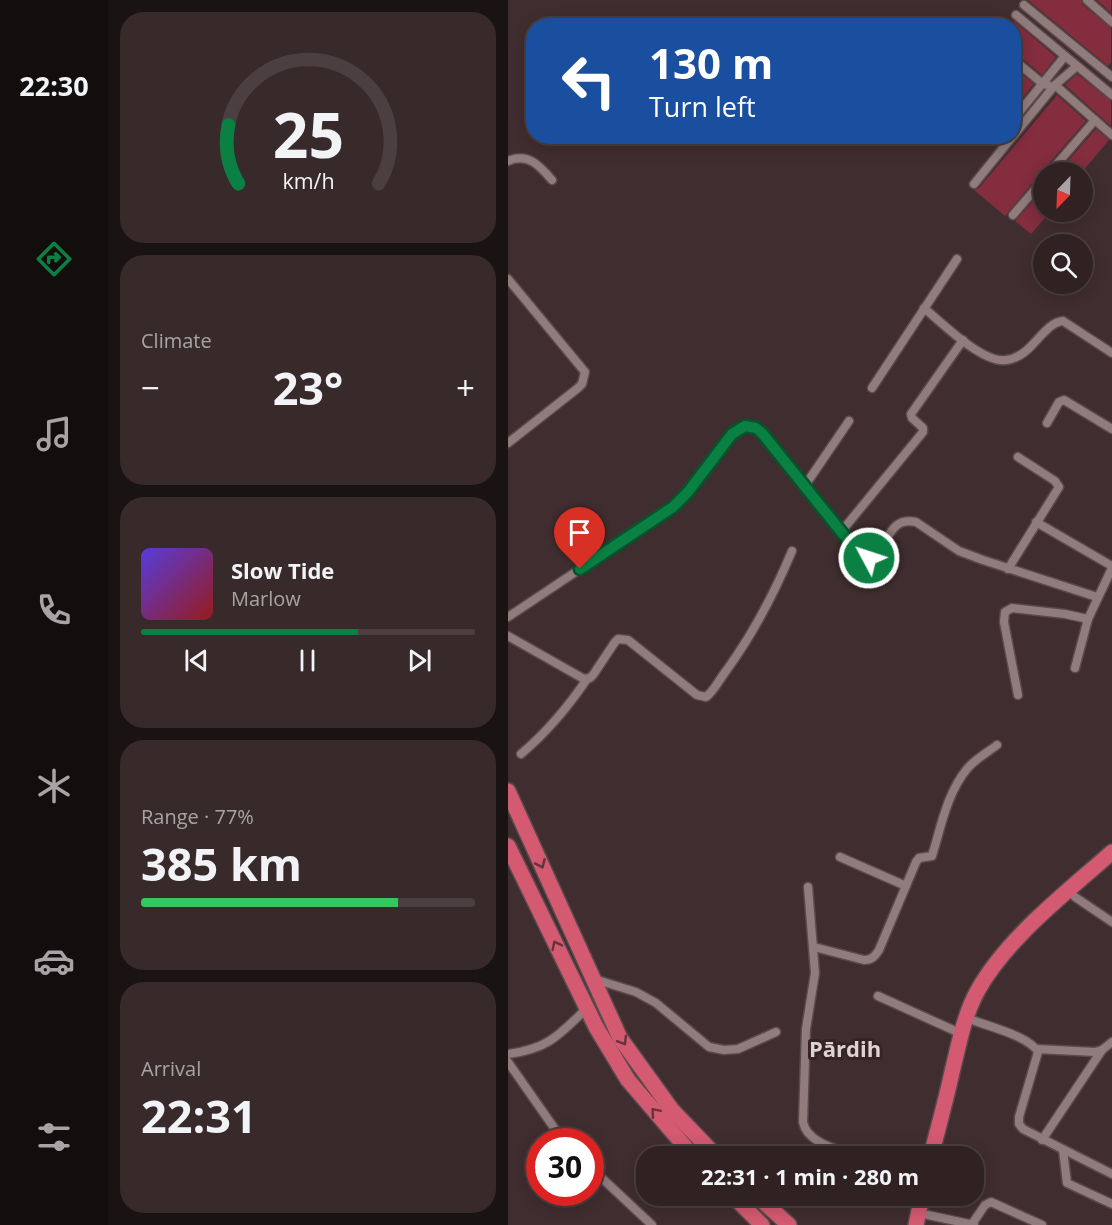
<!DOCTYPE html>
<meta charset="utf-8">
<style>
body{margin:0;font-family:"Open Sans",sans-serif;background:#382a2b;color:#f1f3f6;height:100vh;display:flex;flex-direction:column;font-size:22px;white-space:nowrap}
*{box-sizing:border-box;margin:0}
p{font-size:20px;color:#a8a4a6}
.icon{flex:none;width:33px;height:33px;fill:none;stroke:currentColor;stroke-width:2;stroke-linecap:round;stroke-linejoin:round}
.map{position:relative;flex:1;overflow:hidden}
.drawer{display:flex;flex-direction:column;gap:12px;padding:12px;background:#1a1313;width:400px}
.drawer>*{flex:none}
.banner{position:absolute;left:18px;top:18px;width:495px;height:126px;border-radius:24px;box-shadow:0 3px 15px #0003,0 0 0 2px #4b3f41;background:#1a4fa0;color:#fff;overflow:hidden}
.needle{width:39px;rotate:203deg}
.fabs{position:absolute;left:525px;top:162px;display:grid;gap:12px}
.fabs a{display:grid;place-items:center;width:60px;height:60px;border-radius:50%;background:#302223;box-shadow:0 3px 15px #0003,0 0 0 2px #4b3f41;font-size:30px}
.speed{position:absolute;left:18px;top:1128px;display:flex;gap:12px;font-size:30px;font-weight:700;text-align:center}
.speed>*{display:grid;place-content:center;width:78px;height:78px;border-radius:50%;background:#302223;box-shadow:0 3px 15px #0003,0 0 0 2px #4b3f41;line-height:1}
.speed .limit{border:9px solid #d22;background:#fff;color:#111}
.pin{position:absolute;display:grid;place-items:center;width:51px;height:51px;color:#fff;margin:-62px -26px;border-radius:50% 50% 50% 0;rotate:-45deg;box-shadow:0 0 6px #0007}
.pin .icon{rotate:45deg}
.me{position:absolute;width:66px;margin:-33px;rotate:310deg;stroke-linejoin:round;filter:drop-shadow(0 0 4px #0008)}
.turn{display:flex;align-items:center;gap:21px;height:126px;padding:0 24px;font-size:27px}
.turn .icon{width:78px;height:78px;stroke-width:2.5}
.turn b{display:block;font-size:42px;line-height:51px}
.big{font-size:45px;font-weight:700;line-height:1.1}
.drawer .widget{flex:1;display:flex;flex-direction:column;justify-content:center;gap:9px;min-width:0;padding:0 21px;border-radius:24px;background:#382a2b}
.drawer .dial{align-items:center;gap:0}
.dial svg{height:156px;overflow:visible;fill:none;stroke:#4b3f41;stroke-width:7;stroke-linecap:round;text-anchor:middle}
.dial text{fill:#f1f3f6;stroke:none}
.song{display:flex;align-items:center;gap:18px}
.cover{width:72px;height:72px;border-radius:9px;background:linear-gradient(135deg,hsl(250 70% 55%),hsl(0 70% 35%))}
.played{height:6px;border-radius:3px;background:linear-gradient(90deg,#0b8043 65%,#4b3f41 65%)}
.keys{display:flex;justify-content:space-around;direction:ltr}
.heat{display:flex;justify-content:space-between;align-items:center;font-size:33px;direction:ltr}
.charge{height:9px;border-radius:4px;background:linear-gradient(90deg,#34c759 77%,#4b3f41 0)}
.trip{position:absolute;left:128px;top:1146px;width:348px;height:60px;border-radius:24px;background:#302223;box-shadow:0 3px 15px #0003,0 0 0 2px #4b3f41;font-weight:700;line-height:60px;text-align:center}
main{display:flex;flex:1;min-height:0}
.tab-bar{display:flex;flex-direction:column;width:108px;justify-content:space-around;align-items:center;background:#130e0e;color:#a8a4a6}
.tab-bar .icon{width:42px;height:42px}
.tab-bar .on{color:#0b8043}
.tab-bar b{font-size:27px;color:#f1f3f6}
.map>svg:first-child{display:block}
</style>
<main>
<nav class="tab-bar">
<b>22:30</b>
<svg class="icon on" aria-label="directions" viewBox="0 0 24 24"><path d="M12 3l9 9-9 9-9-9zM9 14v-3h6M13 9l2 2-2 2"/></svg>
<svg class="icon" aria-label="music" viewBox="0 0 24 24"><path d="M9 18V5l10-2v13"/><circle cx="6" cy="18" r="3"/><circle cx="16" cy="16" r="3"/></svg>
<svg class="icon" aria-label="phone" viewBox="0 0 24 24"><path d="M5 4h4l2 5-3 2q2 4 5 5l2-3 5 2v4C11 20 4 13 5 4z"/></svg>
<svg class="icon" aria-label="climate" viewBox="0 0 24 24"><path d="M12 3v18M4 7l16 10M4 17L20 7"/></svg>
<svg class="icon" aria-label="car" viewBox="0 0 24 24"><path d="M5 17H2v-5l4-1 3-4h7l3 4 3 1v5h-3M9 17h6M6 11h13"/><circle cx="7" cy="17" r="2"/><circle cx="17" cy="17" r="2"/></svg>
<svg class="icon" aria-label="filters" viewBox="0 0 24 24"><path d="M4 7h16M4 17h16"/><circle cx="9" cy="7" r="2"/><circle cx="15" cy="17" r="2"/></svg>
</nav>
<section class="drawer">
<div class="widget dial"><svg viewBox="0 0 100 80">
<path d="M14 69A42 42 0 1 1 86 69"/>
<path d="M14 69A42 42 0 0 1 9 39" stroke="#0b8043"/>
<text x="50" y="56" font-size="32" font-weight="700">25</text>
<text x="50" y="72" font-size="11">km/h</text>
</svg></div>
<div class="widget"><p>Climate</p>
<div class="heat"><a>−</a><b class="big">23°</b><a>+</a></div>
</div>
<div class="widget">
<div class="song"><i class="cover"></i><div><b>Slow Tide</b><p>Marlow</p></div></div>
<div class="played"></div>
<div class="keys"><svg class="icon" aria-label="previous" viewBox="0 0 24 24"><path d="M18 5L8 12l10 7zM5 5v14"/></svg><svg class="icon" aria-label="pause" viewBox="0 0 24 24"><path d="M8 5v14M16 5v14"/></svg><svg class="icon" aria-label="next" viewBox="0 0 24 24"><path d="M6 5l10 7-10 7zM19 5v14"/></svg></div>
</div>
<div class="widget"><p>Range · 77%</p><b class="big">385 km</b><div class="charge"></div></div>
<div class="widget"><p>Arrival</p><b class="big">22:31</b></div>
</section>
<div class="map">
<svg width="604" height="1225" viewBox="0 0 604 1225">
<rect width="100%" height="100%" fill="#402d2f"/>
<g fill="#832d3e">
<polygon points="520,0 573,0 575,5 603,28 603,62 600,66"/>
<polygon points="589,0 603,0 603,13"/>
<polygon points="506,21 548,57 534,75 510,55 506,54"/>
<polygon points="506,68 526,84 507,107 506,106"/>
<polygon points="569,74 603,101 603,126 557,85"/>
<polygon points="549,95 578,121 537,168 536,172 531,175 497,216 466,190 471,188"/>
<polygon points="588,129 601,140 574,172 550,172"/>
<polygon points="536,189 536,212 542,212 523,234 507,221"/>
</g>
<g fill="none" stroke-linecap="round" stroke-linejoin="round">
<g stroke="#5a4a4c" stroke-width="11">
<g id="street">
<polyline points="579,0 604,22"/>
<polyline points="516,5 604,77"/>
<polyline points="508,15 604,95"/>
<polyline points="506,60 535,84 540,85"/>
<polyline points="569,66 547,85 604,135"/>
<polyline points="508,116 557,56"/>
<polyline points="506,135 547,85"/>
<path d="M 0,161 C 20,152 32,166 44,180"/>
<polyline points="542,172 587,120"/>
<polyline points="466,184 505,136"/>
<polyline points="505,215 536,179"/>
<polyline points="0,279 77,372 74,384 70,388 0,443"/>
<path d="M 416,308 C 434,323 475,364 498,360 C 509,359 519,351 526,343 C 534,335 543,322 555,321 L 604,353"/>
<polyline points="364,388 449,259"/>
<polyline points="539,423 551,402 556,400 604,429"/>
<polyline points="296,487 341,421"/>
<polyline points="528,522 604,566"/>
<polyline points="333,532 415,432 415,428 404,418 403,414 455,340"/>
<polyline points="500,569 551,487 547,481 510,457"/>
<path d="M 0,617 L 165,507 C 182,489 220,433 237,426 L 247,428 L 254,433 L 354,556 L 365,557 C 381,544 381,516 408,522 L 451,551 L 475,560 L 589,597"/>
<path d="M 0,636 L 76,679 L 82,678 L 85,675 L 107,642 L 110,639 L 120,640 L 189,695 L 198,697 C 206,691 211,680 218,671 C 245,634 266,594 284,551"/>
<polyline points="567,668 580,619 604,568"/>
<polyline points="510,695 496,622 497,612 504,608 557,614 580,619"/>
<path d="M 13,754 C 39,732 60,707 79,679"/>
<polyline points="332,857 398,886"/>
<path d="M 300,887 L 307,973 L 298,1029 L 295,1122 C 299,1143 329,1149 346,1156"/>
<polyline points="567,897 604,922"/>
<path d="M 306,947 L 356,960 C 364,960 367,956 371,950 L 408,862 L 411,858 L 424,856 C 433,827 439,793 459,769 C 467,759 479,753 489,745"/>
<polyline points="86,979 128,992 148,1003 201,1047 216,1050 230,1049 268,1032"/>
<polyline points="370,996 454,1034"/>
<path d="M 467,1021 C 483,1027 522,1037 530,1052 L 511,1117 L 511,1124 L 515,1129 L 604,1174"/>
<polyline points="529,1049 587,1052 594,1050 604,1042"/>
<path d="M 0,1054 C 40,1049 51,1035 78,1009"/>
<polyline points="0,1062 49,1132 57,1142"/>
<polyline points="534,1140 594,1050"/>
<polyline points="555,1150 559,1183 604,1204"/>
<polyline points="82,1167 144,1225"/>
<polyline points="420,1215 466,1225"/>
<polyline points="464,1224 477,1205 483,1202 534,1225"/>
</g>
</g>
<g stroke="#5a4a4c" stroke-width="18">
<g id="highway">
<polyline points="0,791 112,1038 164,1110 208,1156"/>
<polyline points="0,846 88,1027 120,1080 185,1156"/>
<path d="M 423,1156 C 430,1128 438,1100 444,1072 C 451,1044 456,1015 470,990 C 499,938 559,892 604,852"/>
<polyline points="225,1196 254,1225"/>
<polyline points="249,1196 281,1225"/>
<polyline points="408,1225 414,1196"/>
</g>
</g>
<use href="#street" stroke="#907b7d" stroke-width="8"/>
<use href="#highway" stroke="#d35a70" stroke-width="15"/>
</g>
<defs><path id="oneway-chevron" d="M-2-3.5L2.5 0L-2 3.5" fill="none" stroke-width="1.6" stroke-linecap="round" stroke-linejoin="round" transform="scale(1.5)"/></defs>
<g stroke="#64343c">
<use href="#oneway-chevron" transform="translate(33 864) rotate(66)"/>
<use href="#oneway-chevron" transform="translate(48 945) rotate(-116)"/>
<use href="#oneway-chevron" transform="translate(115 1041) rotate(59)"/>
<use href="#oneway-chevron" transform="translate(147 1112) rotate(-131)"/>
</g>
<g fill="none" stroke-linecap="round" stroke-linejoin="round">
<g stroke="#07532c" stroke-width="15">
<polyline id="route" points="72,569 165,507 180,492 224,434 237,426 248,428 254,433 351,554 361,558"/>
</g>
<use href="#route" stroke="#0b8043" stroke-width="10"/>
</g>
<g text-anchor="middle" stroke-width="6" stroke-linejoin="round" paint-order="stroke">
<g font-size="22" font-weight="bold" fill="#ded2d3" stroke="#352426">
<text x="337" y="1057">Pārdih</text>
</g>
</g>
</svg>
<div class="fabs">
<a><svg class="needle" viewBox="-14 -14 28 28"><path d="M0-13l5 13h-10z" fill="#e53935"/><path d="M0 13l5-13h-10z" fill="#a8a4a6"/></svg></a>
<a><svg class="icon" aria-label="search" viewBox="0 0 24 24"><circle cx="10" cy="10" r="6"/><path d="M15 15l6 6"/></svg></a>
</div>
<div class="speed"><div class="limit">30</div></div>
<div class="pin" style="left:72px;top:569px;background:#d93025"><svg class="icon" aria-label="arrive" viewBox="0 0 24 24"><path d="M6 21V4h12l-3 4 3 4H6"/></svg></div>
<svg class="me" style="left:361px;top:558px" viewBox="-20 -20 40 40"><circle r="17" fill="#0b8043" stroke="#fff" stroke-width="3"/><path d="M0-11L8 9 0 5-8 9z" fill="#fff"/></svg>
<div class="trip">22:31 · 1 min · 280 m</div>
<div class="banner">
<div class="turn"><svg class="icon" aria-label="left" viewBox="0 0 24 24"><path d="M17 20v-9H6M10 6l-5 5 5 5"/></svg><div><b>130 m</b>Turn left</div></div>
</div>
</div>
</main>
